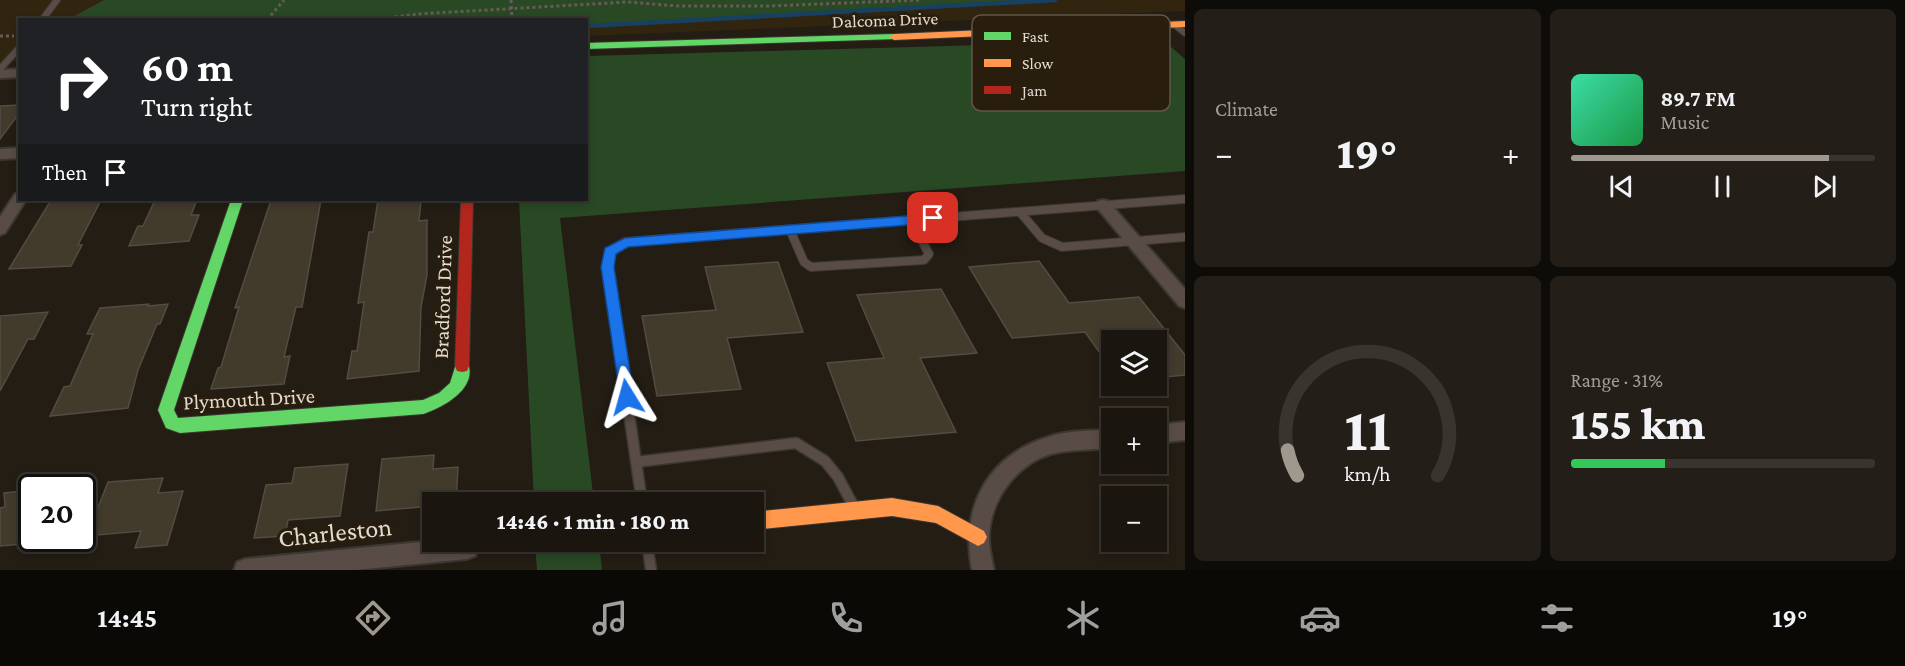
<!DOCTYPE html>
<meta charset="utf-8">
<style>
body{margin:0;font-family:"Crimson Pro",serif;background:#231f18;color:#f1f3f6;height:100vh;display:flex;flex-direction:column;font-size:22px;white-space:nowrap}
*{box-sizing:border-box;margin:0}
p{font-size:20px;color:#9f9f9e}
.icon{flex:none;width:33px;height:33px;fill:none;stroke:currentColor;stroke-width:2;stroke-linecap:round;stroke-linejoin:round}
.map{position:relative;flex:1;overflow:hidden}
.side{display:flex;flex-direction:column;gap:9px;padding:9px;background:#0e0c08;width:720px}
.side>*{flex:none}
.hud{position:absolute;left:18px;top:18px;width:570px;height:183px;border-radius:0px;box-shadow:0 3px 9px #0003,0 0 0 2px #38352f;background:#202124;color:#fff;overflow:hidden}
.controls{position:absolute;left:1101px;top:330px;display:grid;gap:12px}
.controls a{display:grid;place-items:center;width:66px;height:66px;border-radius:0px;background:#1a160f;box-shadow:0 3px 9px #0003,0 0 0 2px #38352f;font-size:30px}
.speed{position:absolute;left:18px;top:474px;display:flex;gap:12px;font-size:30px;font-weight:700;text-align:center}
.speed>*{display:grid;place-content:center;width:78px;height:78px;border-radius:50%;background:#1a160f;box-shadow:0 3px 9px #0003,0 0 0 2px #38352f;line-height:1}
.speed .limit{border:3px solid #111;border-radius:9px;background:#fff;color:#111}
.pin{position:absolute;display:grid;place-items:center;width:51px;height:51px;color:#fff;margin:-26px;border-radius:12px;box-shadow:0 3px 9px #0006}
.me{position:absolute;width:66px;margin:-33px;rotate:352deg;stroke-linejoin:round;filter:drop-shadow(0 0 4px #0008)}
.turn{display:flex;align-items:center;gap:21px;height:126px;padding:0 24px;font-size:27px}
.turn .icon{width:78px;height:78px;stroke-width:2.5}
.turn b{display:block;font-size:42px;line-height:51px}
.then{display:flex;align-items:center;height:57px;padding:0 24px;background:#0003;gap:12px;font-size:22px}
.big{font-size:45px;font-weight:800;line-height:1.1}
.side .widget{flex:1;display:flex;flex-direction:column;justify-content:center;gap:9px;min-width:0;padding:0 21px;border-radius:9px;background:#231f18}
.side .dial{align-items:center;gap:0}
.dial svg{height:156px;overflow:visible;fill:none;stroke:#38352f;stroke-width:7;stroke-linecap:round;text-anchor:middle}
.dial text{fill:#f1f3f6;stroke:none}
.song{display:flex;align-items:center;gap:18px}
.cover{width:72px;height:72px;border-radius:9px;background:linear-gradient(135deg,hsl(160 70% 55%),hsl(140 70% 35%))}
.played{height:6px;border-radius:3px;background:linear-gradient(90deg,#9f988f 85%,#38352f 85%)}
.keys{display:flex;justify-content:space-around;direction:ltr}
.heat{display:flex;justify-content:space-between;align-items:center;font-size:33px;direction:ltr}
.charge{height:9px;border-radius:4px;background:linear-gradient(90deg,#34c759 31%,#38352f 0)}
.side .tiles{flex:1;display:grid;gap:9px;grid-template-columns:repeat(2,1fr)}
.trip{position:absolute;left:422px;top:492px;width:342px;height:60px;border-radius:0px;background:#1a160f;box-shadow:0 3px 9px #0003,0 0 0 2px #38352f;font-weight:800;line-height:60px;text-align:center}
.tab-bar{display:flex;height:96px;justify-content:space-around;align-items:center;background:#0a0906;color:#9f9f9e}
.tab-bar .icon{width:42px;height:42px}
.tab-bar .current{color:#9f988f}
.tab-bar b{font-size:27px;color:#f1f3f6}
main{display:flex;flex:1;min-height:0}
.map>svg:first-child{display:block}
</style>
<main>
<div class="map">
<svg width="1185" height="570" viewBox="0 0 1185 570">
<rect width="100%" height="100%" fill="#231d14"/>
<polygon fill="#322510" points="0,0 1185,0 1185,11 587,36 586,20 20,20 19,61 0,62"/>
<g fill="#284924">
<polygon points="104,0 1047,0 587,25 586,20 69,19"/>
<polygon points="1163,40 1185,59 1185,171 560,218 594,502 534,502 519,200 586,200 587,56"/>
<polygon points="535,542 599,542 602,570 537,570"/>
</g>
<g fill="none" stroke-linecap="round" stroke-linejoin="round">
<polyline stroke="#184061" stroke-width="4.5" points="586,26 1055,0"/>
</g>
<g fill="#423a2b" stroke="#514c44" stroke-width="1.5">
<polygon points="20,105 20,112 0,139 0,106"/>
<polygon points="51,200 101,200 78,245 82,245 71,266 9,269"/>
<polygon points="155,200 197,200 191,215 199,215 189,241 129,246 138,226 143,226"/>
<polygon points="271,200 321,200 302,307 296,307 284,357 290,356 284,384 211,389 218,368 221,367 239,307 235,308"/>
<polygon points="378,200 421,200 419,221 427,220 427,275 421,307 419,371 347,379 352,351 357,351 364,302 358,303 369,232 373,232"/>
<polygon points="1039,261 1069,303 1139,297 1185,355 1185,375 1156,378 1156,340 1112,340 1112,370 1085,332 1012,338 969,267"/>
<polygon points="778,262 803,332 727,338 741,389 657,396 642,316 716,310 705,267"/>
<polygon points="941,289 977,353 920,358 956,432 856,441 827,363 884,358 857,295"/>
<polygon points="149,304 148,306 168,304 160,324 157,324 138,370 128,408 50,416 64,387 70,386 93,334 87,334 100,308"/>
<polygon points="48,312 34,339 28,339 0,391 0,316"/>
<polygon points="434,455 433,469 458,467 456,502 432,502 432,506 376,511 382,459"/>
<polygon points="348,464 340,516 288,520 285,536 254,538 266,485 292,483 295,468"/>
<polygon points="163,478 158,493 183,491 167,545 135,548 141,531 87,536 108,482"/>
<polygon points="32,490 32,543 0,546 0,508 5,507 4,493"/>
</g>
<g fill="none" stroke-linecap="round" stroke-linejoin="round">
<g stroke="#3c3730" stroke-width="8">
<g id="lane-far2">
<polyline points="42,20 57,0"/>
<polyline points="1175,25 1185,33"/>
<polyline points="0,69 20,47"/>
</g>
</g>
<g stroke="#3c3730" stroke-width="10">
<g id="lane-far1">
<polyline points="1020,212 1042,238 1062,247 1185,237"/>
<polyline points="790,230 804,262 811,267 924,260 929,254 911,220"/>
<polyline points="618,333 608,267 610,251 625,242 1185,199"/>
</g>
</g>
<g stroke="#3c3730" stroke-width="13">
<g id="lane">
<polyline points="617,332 642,502"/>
<polyline points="636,462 796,443 825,461 838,477 854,507"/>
<polyline points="647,542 651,570"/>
</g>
</g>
<g stroke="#3c3730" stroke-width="4">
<g id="street">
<polygon points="20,69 20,77 0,78 0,70"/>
<polygon points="20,148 20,158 0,159 0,149"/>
<polygon points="20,193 20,200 26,200 5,233 0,235 0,217 15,194"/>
<polygon points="1103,200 1108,201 1185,289 1185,308 1179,306 1098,209 1096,205 1098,201"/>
<polygon points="1185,422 1185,440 1156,443 1156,425"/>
<path d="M 1112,430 L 1112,448 C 1092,450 1071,449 1051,454 C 1016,464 989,502 989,538 C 989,549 992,560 994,570 L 972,570 C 960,509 986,456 1048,437 C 1068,430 1090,431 1112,430 Z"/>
<polygon points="432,541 475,542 478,548 475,556 467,559 356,570 234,570 237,562 245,559"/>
</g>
</g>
<g stroke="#3c3730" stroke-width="2">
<g id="fast">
<polygon points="894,34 897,35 897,39 586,49 586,43"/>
<path d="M 231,200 L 243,200 L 174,410 L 178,418 L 423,400 L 439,393 L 450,383 L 457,361 L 462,360 L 467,361 C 480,388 442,408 423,414 L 180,433 L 166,428 L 158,410 Z"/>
</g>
</g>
<g stroke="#3c3730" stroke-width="2">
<g id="slow">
<polygon points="1185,21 1185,27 894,40 889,37 894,34"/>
<polygon points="892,498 938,506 984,531 987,537 984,543 978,546 936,523 892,516 753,530 753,512"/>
</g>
</g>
<g stroke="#3c3730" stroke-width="2">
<polygon id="jam" points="461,200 473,200 469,366 467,371 462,372 457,371 455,366"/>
</g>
<g stroke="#655c56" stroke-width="3" stroke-dasharray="3 3" stroke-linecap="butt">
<polyline points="511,0 512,20"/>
<polyline points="267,20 284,0"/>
<polyline points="314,20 341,20"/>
<polyline points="371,20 418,14 627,2 678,6 769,6 922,0"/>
<polyline points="0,36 14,36"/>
</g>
<use href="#lane-far2" stroke="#594c47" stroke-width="6"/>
<use href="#lane-far1" stroke="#594c47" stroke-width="8"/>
<use href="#lane" stroke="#594c47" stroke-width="10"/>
<use href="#street" fill="#594c47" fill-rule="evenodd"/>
<use href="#fast" fill="#63d668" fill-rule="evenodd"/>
<use href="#slow" fill="#ff974d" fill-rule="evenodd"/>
<use href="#jam" fill="#b3261e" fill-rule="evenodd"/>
</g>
<polygon fill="#1a73e8" stroke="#114b97" stroke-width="1.5" points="933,214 939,218 933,223 628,247 616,254 614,267 634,397 632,402 621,402 601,267 605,248 625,238"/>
<g text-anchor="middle" stroke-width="6" stroke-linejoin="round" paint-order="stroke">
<g font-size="18" fill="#e2dbd1" stroke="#291e0e">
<text transform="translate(885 20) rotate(-2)" y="6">Dalcoma Drive</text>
</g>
<g font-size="21" fill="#e2dbd1" stroke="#291e0e">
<text transform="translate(443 297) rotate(-88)" y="7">Bradford Drive</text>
<text transform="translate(249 399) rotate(-3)" y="7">Plymouth Drive</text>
</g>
<g font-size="26" fill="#e2dbd1" stroke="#291e0e">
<text transform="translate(335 532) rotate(-6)" y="9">Charleston</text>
</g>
</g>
<rect x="972" y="15" width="198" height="96" rx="9" fill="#291e0e" stroke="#605748" stroke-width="1.5"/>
<rect x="984" y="32" width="27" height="8" fill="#63d668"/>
<rect x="984" y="59" width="27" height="8" fill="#ff974d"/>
<rect x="984" y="86" width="27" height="8" fill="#b3261e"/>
<g font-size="16" fill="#e2dbd1">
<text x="1022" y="42">Fast</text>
<text x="1022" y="69">Slow</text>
<text x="1022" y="96">Jam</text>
</g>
</svg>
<div class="controls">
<a><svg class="icon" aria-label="layers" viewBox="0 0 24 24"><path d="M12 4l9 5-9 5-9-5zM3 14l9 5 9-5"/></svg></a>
<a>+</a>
<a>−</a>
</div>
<div class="speed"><div class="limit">20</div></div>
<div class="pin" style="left:933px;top:218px;background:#d93025"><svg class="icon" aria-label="arrive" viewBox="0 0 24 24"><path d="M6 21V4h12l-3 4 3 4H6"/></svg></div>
<svg class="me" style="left:627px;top:397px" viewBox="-20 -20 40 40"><path d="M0-17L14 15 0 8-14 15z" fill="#1a73e8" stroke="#fff" stroke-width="4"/></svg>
<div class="trip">14:46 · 1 min · 180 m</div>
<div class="hud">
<div class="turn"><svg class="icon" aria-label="right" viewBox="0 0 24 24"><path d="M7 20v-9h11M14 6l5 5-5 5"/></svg><div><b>60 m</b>Turn right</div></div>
<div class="then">Then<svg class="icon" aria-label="arrive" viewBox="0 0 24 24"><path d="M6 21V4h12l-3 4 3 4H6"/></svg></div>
</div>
</div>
<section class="side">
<div class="tiles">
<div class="widget"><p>Climate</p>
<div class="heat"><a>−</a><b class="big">19°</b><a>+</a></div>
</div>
<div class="widget">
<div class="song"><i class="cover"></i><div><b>89.7 FM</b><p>Music</p></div></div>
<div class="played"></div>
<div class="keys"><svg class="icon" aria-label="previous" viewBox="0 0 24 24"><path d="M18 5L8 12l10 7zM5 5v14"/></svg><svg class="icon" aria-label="pause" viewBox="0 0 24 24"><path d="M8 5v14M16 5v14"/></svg><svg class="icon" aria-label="next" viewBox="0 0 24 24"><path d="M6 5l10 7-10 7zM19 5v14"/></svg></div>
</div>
<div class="widget dial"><svg viewBox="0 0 100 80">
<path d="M14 69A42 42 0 1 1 86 69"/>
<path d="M14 69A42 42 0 0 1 9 56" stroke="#9f988f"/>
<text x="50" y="56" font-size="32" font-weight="700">11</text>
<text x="50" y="72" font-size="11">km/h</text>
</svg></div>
<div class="widget"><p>Range · 31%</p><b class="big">155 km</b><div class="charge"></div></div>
</div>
</section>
</main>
<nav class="tab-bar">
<b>14:45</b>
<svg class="icon current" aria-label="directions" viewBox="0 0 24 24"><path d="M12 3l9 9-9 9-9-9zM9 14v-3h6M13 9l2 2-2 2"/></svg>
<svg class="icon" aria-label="music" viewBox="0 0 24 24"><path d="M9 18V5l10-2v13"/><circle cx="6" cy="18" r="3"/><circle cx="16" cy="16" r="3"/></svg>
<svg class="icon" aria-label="phone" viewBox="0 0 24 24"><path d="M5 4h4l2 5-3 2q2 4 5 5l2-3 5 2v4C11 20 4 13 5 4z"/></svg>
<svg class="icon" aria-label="climate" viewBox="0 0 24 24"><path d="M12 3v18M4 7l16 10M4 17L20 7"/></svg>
<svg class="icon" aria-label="car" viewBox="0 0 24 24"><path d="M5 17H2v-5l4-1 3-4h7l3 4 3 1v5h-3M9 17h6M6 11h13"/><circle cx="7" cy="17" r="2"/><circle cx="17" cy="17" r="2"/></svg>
<svg class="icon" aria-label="filters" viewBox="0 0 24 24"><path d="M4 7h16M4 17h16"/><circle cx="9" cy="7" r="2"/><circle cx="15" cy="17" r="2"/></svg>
<b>19°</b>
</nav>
